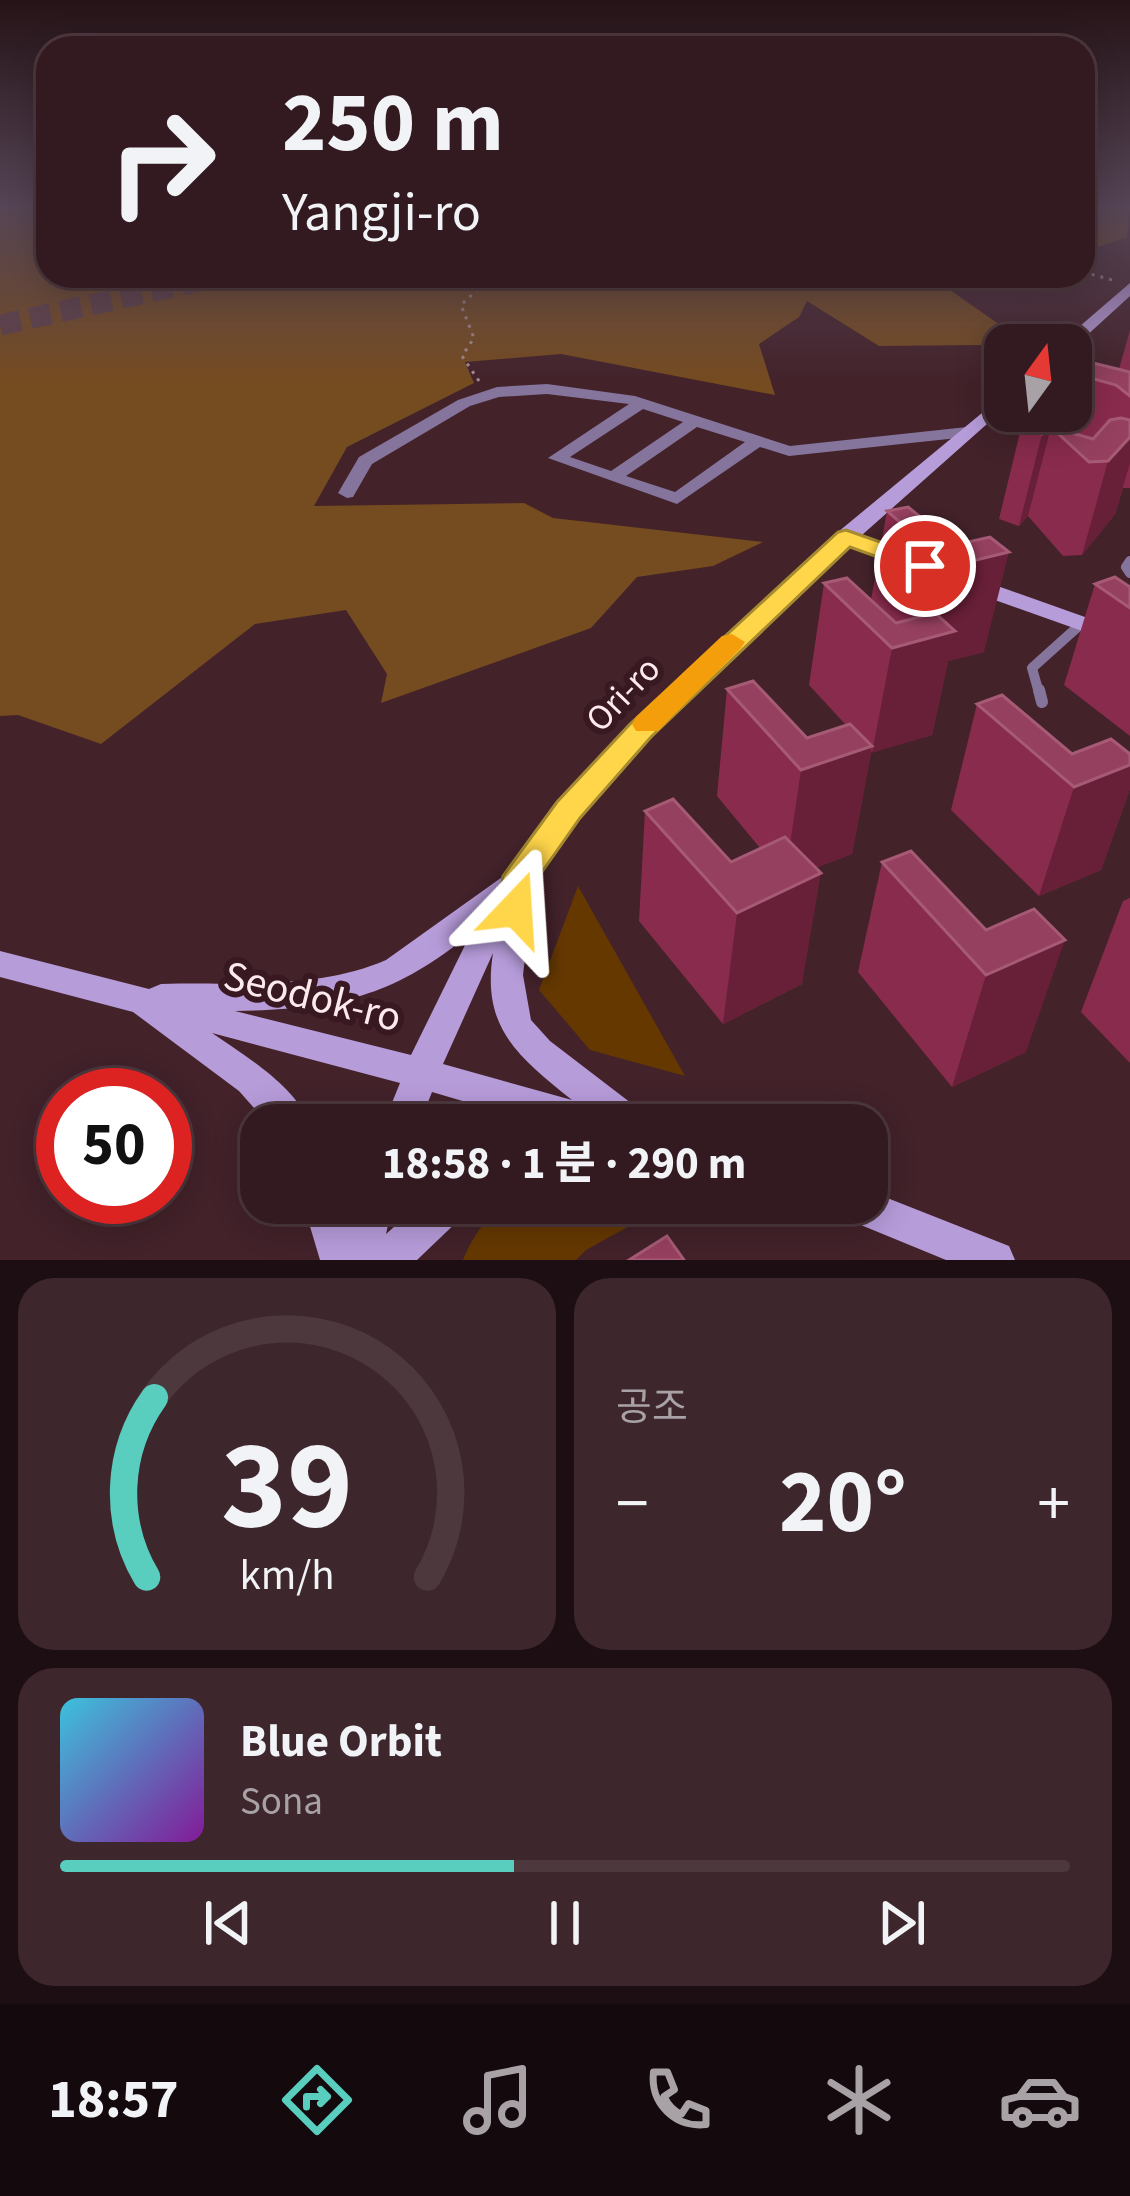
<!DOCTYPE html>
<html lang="ko">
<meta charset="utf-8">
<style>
body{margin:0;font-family:"Source Sans 3","Noto Sans KR",sans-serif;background:#3d272d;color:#f1f3f6;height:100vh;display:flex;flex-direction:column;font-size:45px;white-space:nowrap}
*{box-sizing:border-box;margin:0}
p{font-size:39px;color:#a8a1a5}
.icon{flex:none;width:66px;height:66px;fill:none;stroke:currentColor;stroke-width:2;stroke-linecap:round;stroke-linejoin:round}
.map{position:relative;height:1260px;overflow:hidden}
.panel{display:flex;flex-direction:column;gap:18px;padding:18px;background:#1c0e12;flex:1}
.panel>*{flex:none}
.guide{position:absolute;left:36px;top:36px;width:1059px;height:252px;border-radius:36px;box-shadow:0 6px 30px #0003,0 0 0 3px #4d383e;background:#321a20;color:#f1f3f6;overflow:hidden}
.needle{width:78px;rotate:15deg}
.controls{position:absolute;left:984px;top:324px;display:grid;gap:24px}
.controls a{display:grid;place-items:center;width:108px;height:108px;border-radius:24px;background:#321a20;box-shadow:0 6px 30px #0003,0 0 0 3px #4d383e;font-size:60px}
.speed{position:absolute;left:36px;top:1068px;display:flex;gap:24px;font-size:60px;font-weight:700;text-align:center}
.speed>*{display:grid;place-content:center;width:156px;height:156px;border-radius:50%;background:#321a20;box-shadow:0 6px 30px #0003,0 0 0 3px #4d383e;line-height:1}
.speed .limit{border:18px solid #d22;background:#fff;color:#111}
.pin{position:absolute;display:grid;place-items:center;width:102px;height:102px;color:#fff;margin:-51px;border:6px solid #fff;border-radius:50%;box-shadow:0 3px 12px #0007}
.me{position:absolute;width:132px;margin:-66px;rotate:20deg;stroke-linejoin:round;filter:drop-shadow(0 0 9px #0008)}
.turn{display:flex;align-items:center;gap:42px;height:252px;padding:0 48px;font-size:54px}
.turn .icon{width:156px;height:156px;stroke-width:2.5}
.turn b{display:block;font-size:84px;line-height:102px}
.big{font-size:90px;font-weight:700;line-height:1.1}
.panel .tile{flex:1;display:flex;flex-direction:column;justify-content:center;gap:18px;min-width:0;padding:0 42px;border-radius:36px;background:#3d272d}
.panel .dial{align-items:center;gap:0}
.dial svg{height:312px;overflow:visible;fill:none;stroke:#4d383e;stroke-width:7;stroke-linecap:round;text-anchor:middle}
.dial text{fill:#f1f3f6;stroke:none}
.song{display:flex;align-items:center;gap:36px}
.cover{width:144px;height:144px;border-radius:18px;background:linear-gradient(135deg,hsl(190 70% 55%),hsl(290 70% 35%))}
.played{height:12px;border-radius:6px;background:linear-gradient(90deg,#59cebf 45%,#4d383e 45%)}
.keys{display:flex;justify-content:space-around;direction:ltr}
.heat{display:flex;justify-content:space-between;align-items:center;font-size:66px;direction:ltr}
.panel .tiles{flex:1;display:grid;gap:18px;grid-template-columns:1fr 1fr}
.tile:last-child{grid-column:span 2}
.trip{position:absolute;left:240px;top:1104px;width:648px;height:120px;border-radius:36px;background:#321a20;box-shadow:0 6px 30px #0003,0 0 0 3px #4d383e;font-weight:700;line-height:120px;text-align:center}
.tabs{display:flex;height:192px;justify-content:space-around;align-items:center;background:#140a0d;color:#a8a1a5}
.tabs .icon{width:84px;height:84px}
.tabs .on{color:#59cebf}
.tabs b{font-size:54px;color:#f1f3f6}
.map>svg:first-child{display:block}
</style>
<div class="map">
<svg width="1130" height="1260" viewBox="0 0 1130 1260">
<rect width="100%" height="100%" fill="#43222a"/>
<g fill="#653800">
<polygon points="578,886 685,1076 590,1050 539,990"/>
<path d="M 510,1203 L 639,1203 L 658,1210 L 586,1250 L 576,1260 L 463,1260 C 474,1234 485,1218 510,1203 Z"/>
</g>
<g fill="#754b20">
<polygon points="0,205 48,205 48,276 941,276 950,290 1003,327 982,345 879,346 807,301 799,317 759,344 775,395 561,354 465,362 474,383 347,447 314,506 524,503 553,518 763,542 713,566 637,577 591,628 381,703 387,674 346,610 255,624 101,744 18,715 0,716"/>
<polygon points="1083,205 1130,205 1127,237 1083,252"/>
</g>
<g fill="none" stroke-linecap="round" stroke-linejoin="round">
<polyline stroke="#5f4047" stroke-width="21" stroke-dasharray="21 10" stroke-linecap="butt" points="0,325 222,276"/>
<g stroke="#a48b91" stroke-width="3" stroke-dasharray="3 6" stroke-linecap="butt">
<polyline points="1083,272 1116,281"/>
<polyline points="479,381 462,356 474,338 461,305 492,276"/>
</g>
<g stroke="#85749b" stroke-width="10">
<polyline points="1130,561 1126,567 1130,573"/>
<polyline points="1039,693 1032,668 1081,624"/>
</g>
<polyline stroke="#85749b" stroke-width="12" points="1039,690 1042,702"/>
<path fill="#85749b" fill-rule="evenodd" d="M 547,384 L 635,396 L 790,446 L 967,427 L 975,432 L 967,437 L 789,456 L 760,447 L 677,504 L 548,458 L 629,404 L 547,394 L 499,397 L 470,406 L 372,464 L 353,497 L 347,498 L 338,493 L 359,457 L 458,400 L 497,387 ZM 643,409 L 683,422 L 611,471 L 570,457 ZM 697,427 L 745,442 L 675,492 L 626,476 Z"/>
<g fill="#b79cda" fill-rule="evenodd">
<polygon points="1130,283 1130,296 1072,349 1071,345 1058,345"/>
<path d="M 1005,394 L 1005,408 L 862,535 L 920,556 L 923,561 L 920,566 L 904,566 L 850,546 C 736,650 615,755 530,885 L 533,891 L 523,975 L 531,1020 L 550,1041 L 644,1113 L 649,1125 L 544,1125 L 432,1092 L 419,1125 L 383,1125 L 400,1083 L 212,1033 C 248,1058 293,1084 311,1125 L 269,1125 L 239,1091 L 133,1012 L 0,977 L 0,951 L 149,989 L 161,984 C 235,982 317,990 386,960 L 505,875 L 570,789 L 642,715 L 838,532 ZM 471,933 L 411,1055 L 235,1011 C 336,1009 392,998 471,933 ZM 493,953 C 481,1029 519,1057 572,1100 L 443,1064 Z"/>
<polygon points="972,577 1130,633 1130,648 964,589 961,584 964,579"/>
<polygon points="867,1190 1009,1246 1015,1260 946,1260 839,1216 834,1203 867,1203"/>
<polygon points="303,1203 341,1203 349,1225 355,1203 393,1203 386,1234 421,1203 468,1203 463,1216 417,1260 320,1260"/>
</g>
</g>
<g fill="#892b4d">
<polygon points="1130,330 1130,488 1123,488 1115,514 1082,555 1063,556 1028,516 1019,526 999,519 1021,428 1055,421 1054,427 1061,430 1066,411 1071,411 1071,392 1076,374 1119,369"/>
<polygon points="887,511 955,545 984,652 948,661 932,735 871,752 852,854 815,868 802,984 723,1024 639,921 645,811 731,862 760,848 717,796 727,689 807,738 846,725 809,685 824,583 871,600"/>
<polygon points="1095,584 1130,587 1130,736 1064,685"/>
<polygon points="977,704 1072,754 1130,754 1130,789 1101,870 1039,896 951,810"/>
<polygon points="882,862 986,930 1026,1052 952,1087 858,972"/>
<polygon points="1130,898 1130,1063 1081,1012 1123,901"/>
</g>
<g fill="#681f38">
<polygon points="1055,421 1053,429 1051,427 1028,516 1019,526 1042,434"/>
<polygon points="1130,437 1130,463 1115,514 1082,555 1108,461"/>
<polygon points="1009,552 984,652 948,661 932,735 872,753 892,648 936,636 951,566"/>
<polygon points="872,746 852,854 785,879 801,770"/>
<polygon points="1130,765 1130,789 1101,870 1039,896 1074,787"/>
<polygon points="821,873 802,984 723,1024 737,913"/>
<polygon points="1065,940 1026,1052 952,1087 986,975"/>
</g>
<g fill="#95405e" stroke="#a65a75" stroke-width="3">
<polygon points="1089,362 1130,372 1130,396 1116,385 1076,374"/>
<polygon points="1034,416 1055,421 1042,434 1021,428"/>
<polygon points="1121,418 1130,420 1130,437 1108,461 1089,462 1051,427 1093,439 1110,420"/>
<polygon points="908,507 955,545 990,537 1009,552 951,566 887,511"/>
<polygon points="1115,577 1130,587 1130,608 1095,584"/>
<polygon points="847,578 896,623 935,613 955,631 892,648 824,583"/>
<polygon points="753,681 807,738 850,724 872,746 801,770 727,689"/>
<polygon points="1002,695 1072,754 1111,739 1130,754 1130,765 1074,787 977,704"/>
<polygon points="673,799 731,862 785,837 821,873 737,913 645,811"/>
<polygon points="911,851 986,930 1034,909 1065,940 986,975 882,862"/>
<polygon points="667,1236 684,1260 629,1260"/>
</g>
<linearGradient id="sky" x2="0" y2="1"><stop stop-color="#251317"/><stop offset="0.54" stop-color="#545"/><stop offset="1" stop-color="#545" stop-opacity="0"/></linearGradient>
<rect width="1130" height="382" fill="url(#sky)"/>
<polygon fill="#ffd54a" stroke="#a68a30" stroke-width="3" points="846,530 934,561 937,566 925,574 850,547 651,737 580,818 537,879 528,919 516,923 503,919 498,909 503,876 557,802 630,724 838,532"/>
<polygon fill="#f59e0b" points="732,634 745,642 741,648 658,731 636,731 632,724 636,717 722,636"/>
<g text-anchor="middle" stroke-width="12" stroke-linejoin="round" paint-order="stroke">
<g font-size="36" fill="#fdeaee" stroke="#381821">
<text transform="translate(622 693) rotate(-46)" y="13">Ori-ro</text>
</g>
<g font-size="42" fill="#fdeaee" stroke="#381821">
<text transform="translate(313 995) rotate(14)" y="15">Seodok-ro</text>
</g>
</g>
</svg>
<div class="controls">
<a><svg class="needle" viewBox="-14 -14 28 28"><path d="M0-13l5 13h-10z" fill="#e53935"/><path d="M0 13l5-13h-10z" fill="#a8a1a5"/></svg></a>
</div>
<div class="speed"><div class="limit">50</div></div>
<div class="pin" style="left:925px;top:566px;background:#d93025"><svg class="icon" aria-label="arrive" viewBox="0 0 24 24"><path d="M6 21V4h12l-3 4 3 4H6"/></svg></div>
<svg class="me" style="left:516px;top:909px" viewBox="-20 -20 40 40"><path d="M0-17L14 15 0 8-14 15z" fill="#ffd54a" stroke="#fff" stroke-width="4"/></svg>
<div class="trip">18:58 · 1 분 · 290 m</div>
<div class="guide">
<div class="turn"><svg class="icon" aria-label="right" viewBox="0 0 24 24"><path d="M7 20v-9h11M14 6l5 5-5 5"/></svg><div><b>250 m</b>Yangji-ro</div></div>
</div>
</div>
<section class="panel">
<div class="tiles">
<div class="tile dial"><svg viewBox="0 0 100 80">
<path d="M14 69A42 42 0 1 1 86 69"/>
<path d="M14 69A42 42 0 0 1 16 23" stroke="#59cebf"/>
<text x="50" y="56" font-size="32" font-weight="700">39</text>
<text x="50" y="72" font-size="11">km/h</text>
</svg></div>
<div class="tile"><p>공조</p>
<div class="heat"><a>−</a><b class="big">20°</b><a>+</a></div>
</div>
<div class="tile">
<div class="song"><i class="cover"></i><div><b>Blue Orbit</b><p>Sona</p></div></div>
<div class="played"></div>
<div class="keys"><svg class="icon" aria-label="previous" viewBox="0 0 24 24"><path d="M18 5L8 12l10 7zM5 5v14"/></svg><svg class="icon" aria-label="pause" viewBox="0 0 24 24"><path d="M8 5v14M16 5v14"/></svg><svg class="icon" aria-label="next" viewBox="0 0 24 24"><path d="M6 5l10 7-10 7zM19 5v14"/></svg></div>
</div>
</div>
</section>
<nav class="tabs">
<b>18:57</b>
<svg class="icon on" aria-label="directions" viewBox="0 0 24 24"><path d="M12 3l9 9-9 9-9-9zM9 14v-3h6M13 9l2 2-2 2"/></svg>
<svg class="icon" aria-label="music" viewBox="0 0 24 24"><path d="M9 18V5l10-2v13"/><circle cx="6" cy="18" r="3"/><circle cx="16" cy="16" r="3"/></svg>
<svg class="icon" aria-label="phone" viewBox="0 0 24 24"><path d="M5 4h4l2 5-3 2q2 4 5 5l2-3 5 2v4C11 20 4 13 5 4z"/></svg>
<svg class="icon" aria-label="climate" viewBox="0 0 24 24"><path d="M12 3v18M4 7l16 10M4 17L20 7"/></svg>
<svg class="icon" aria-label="car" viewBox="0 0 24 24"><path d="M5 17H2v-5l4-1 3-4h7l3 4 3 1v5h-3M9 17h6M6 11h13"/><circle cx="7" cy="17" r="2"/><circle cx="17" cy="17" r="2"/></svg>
</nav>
